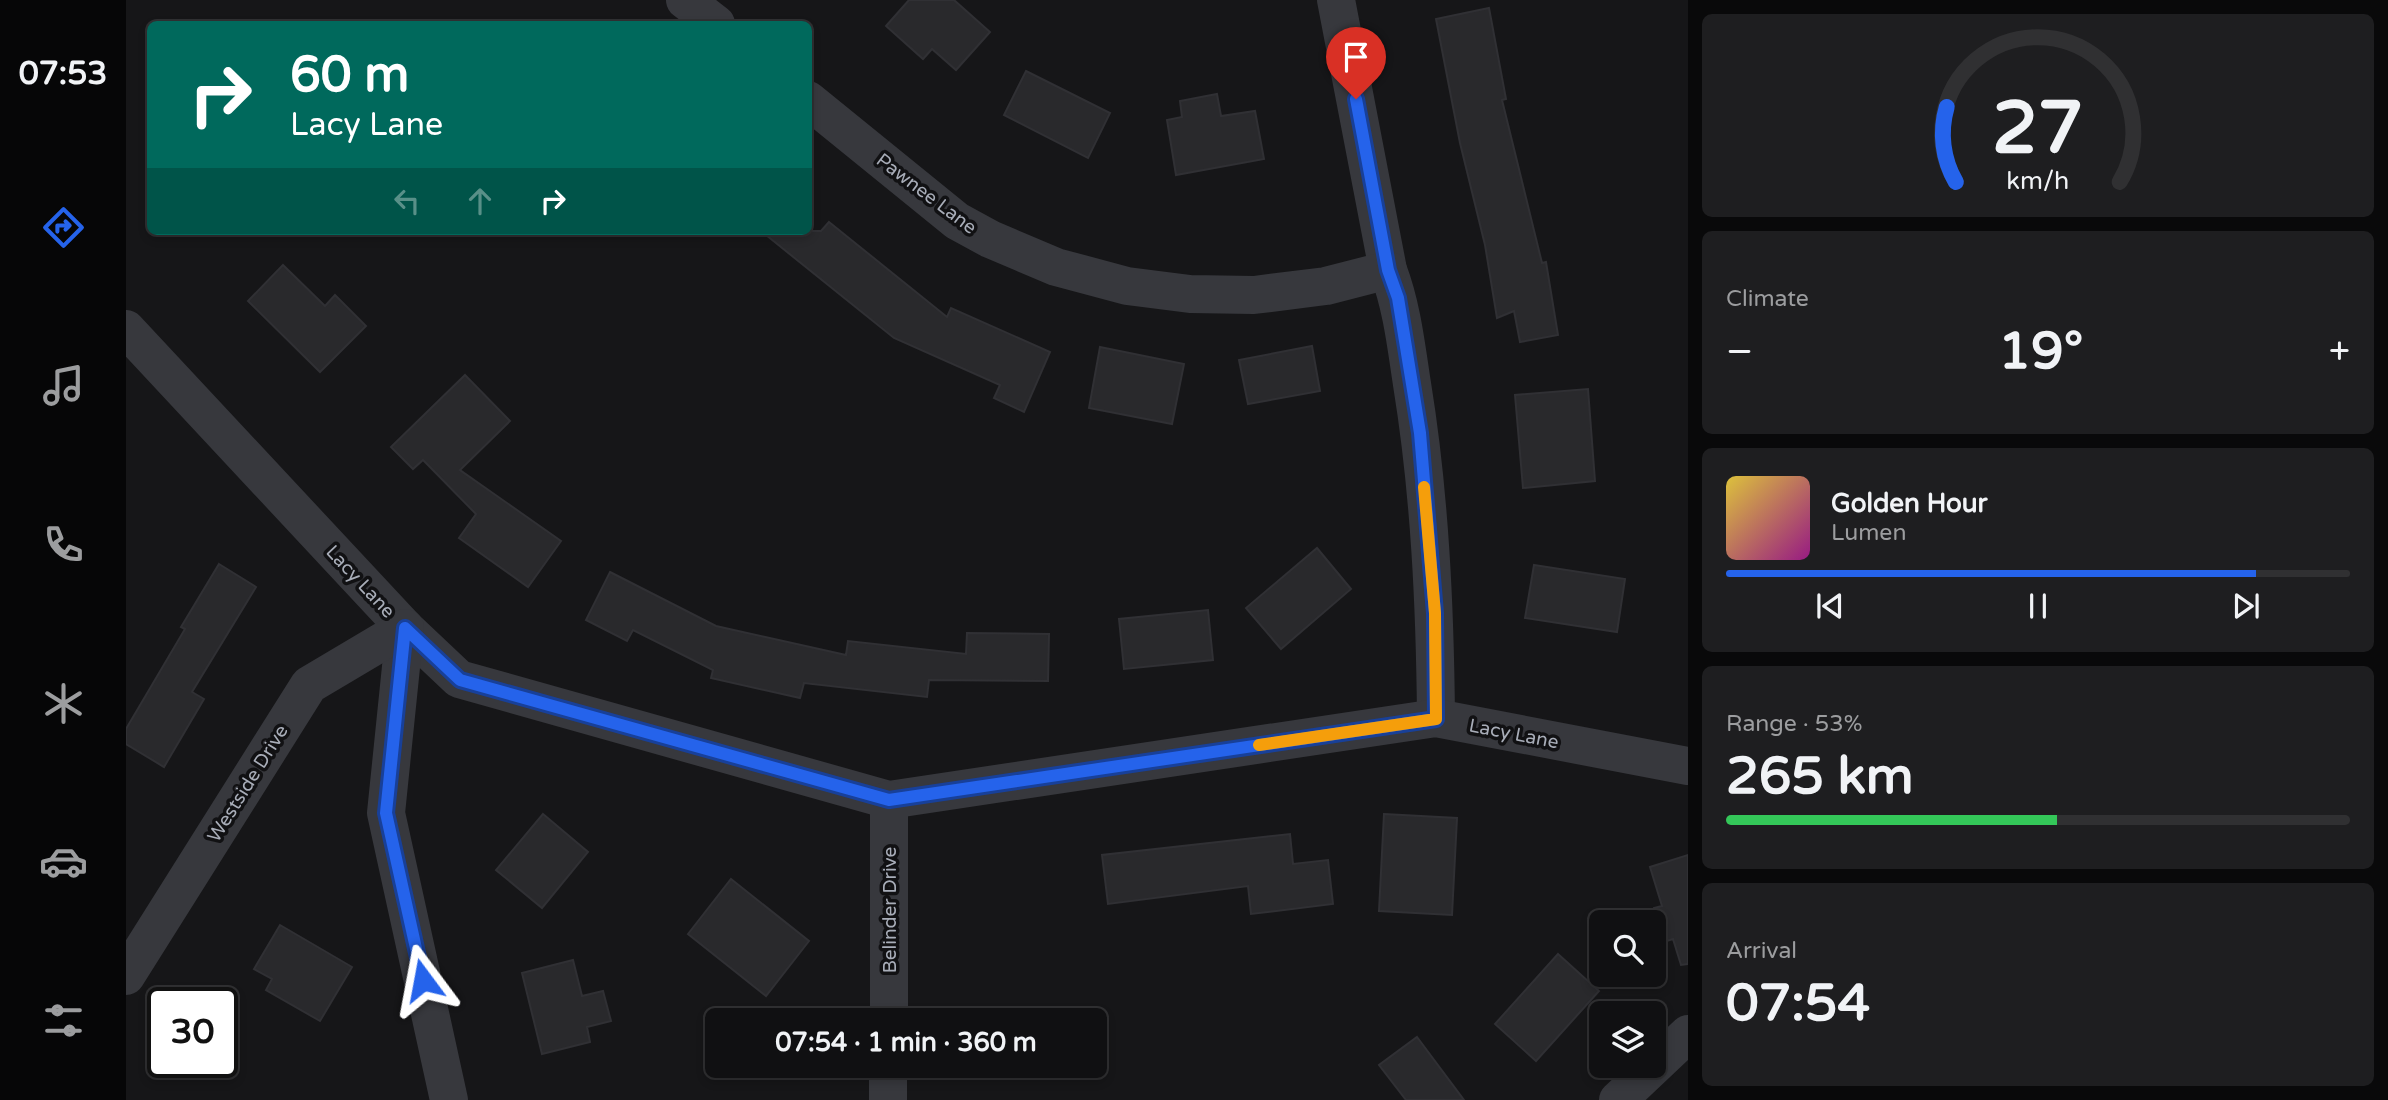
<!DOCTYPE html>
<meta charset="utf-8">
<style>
body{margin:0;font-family:"Varela Round",sans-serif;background:#1e1e20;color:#f1f3f6;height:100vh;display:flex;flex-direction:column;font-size:26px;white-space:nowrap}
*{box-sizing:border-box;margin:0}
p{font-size:23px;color:#9c9d9f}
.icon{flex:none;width:38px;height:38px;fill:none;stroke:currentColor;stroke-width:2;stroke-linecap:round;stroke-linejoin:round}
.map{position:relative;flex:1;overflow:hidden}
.drawer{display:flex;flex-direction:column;gap:14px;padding:14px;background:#09090a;width:700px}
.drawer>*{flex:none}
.banner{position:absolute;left:21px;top:21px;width:665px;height:214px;border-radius:10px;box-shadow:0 4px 10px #0003,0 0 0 2px #303032;background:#00695c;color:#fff;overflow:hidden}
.fabs{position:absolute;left:1463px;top:910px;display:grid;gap:14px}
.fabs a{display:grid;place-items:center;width:77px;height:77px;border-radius:10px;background:#101012;box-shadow:0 4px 10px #0003,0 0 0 2px #303032;font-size:35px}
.speed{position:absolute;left:21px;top:987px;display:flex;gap:14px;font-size:35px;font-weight:700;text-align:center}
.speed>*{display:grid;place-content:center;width:91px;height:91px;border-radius:50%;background:#101012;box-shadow:0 4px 10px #0003,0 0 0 2px #303032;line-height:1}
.speed .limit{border:4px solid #111;border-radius:10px;background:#fff;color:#111}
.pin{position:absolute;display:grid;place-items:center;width:60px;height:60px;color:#fff;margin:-72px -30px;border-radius:50% 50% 50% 0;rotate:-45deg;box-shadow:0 0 7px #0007}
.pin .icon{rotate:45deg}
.me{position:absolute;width:77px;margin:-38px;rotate:347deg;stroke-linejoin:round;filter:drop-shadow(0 0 5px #0008)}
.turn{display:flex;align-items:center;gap:24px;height:147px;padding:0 28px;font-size:32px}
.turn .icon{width:91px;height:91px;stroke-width:2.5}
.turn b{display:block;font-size:49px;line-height:60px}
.lanes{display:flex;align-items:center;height:66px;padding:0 28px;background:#0003;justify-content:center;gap:35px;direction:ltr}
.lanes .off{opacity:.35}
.big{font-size:52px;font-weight:700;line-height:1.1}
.drawer .tile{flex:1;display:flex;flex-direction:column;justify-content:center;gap:10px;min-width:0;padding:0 24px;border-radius:10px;background:#1e1e20}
.drawer .dial{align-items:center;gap:0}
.dial svg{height:182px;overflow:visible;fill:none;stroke:#303032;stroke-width:7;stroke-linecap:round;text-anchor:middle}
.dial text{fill:#f1f3f6;stroke:none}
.song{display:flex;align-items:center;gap:21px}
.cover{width:84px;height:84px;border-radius:10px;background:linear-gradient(135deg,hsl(50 70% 55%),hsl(310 70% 35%))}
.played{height:7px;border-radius:4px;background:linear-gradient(90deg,#2563eb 85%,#303032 85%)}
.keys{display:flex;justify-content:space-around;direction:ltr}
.heat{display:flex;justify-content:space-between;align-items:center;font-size:38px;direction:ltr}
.charge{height:10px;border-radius:5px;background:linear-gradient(90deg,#34c759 53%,#303032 0)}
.trip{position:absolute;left:579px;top:1008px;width:402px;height:70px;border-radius:10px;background:#101012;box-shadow:0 4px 10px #0003,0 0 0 2px #303032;font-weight:700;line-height:70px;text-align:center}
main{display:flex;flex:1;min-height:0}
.tabs{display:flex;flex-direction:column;width:126px;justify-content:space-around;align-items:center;background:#060607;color:#9c9d9f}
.tabs .icon{width:49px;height:49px}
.tabs .current{color:#2563eb}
.tabs b{font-size:32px;color:#f1f3f6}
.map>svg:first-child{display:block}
</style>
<main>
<nav class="tabs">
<b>07:53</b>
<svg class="icon current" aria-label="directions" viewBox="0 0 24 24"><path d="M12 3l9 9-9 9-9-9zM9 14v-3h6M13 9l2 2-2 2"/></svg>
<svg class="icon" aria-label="music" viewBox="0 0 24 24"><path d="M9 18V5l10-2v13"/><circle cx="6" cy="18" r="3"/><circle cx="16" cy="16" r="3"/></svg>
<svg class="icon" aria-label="phone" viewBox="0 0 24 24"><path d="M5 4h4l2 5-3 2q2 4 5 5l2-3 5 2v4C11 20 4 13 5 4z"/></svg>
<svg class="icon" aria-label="climate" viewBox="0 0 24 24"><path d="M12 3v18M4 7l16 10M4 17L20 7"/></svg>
<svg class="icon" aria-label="car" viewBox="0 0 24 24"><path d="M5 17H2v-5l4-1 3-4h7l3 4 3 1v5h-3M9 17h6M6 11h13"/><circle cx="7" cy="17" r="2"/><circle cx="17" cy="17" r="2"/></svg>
<svg class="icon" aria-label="filters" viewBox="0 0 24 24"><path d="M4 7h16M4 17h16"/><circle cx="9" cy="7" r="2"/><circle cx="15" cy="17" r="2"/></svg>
</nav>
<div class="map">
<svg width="1562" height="1100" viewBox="0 0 1562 1100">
<rect width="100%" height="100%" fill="#161618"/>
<g fill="#29292c" stroke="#303034" stroke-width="2">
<polygon points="783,0 828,0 864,32 830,70 806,49 797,59 760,26"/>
<polygon points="1363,8 1380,99 1376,100 1416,263 1420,262 1432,335 1394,342 1388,311 1371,318 1359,245 1334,143 1310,19"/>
<polygon points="900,71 984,113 962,158 878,115"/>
<polygon points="1091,94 1095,116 1129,111 1138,159 1050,175 1041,120 1056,117 1054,101"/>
<polygon points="703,222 821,317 825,308 924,352 898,412 868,398 874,385 768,338 635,231 695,231"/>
<polygon points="157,265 199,306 209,295 240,326 194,372 122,301"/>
<polygon points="1186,346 1194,391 1122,404 1113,360"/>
<polygon points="974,347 1058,364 1046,424 963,408"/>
<polygon points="339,375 384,421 334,470 435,541 402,587 333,538 350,514 297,460 287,469 265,447"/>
<polygon points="1462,389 1469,481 1397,488 1389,395"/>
<polygon points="1191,548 1225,589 1155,649 1120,608"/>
<polygon points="93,564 130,587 66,692 78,699 38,767 0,744 0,729 59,629 55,627"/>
<polygon points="1408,565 1499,579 1491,632 1399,618"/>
<polygon points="484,572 590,626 720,655 722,641 840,654 841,633 923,634 922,681 803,680 801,697 678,683 674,698 585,678 587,670 507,630 501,641 460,620"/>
<polygon points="1082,610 1087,660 998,669 993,619"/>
<polygon points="417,814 462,852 416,908 370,870"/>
<polygon points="1258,814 1331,818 1326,915 1253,911"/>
<polygon points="1164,834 1167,864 1202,860 1207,904 1125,914 1122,886 982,904 976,855"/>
<polygon points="1562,855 1562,964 1555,965 1547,939 1528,945 1528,908 1536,906 1524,867"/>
<polygon points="605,879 683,941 640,996 562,934"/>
<polygon points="154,925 226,967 194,1021 140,990 146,979 128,969"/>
<polygon points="1432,954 1473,991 1410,1061 1369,1024"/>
<polygon points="447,960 456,996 477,991 485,1021 461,1027 464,1042 416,1054 396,973"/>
<polygon points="1291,1037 1338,1100 1280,1100 1253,1065"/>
</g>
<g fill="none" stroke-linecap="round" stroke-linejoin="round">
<g stroke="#37383d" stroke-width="38">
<polyline points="559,0 590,24"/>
<path d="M 1210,0 L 1262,270 C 1276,307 1280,345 1286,384 C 1304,495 1309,607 1310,718"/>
<polyline points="682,100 831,221 864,239 930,267 1001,286 1064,294 1128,295 1200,286 1262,270"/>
<polyline points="0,329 279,628 333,679 763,800 1310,718 1562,766"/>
<polyline points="279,628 260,813 323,1100"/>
<polyline points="0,976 183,685 279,628"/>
<polyline points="763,1020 763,800"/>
<polyline points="762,1100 762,1066"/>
<polyline points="1492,1100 1562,1034"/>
</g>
</g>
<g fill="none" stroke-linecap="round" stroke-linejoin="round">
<g stroke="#184099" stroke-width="18">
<polyline id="route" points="297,980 260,813 279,628 334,680 763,800 1310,719 1309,613 1294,433 1272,298 1262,270 1230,99"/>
</g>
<use href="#route" stroke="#2563eb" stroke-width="12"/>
<polyline stroke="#f59e0b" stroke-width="12" points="1133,745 1310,719 1309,613 1298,487"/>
</g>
<g text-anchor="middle" stroke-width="7" stroke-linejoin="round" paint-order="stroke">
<g font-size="19" fill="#a8adb8" stroke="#111113">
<text transform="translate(801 193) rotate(37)" y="7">Pawnee Lane</text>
<text transform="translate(235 581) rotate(47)" y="7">Lacy Lane</text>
<text transform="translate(1388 733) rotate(11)" y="7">Lacy Lane</text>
<text transform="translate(121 783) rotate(-58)" y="7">Westside Drive</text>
<text transform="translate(763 910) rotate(-90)" y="7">Belinder Drive</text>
</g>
</g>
</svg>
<div class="fabs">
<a><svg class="icon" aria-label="search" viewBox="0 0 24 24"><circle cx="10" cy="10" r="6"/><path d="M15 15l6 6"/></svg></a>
<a><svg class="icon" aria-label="layers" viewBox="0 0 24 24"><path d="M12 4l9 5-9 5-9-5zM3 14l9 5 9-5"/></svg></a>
</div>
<div class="speed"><div class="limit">30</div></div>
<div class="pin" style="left:1230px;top:99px;background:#d93025"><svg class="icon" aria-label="arrive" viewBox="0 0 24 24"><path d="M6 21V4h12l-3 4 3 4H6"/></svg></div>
<svg class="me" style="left:297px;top:980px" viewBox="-20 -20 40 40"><path d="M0-17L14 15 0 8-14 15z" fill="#2563eb" stroke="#fff" stroke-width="4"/></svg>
<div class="trip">07:54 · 1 min · 360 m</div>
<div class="banner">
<div class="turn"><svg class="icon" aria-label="right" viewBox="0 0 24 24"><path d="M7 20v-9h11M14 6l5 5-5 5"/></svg><div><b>60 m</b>Lacy Lane</div></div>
<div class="lanes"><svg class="icon off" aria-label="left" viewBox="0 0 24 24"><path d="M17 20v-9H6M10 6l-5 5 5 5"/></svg><svg class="icon off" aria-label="ahead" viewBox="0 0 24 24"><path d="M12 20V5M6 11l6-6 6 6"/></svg><svg class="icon" aria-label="right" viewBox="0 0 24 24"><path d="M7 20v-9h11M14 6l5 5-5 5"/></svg></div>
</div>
</div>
<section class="drawer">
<div class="tile dial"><svg viewBox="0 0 100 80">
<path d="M14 69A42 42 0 1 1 86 69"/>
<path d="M14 69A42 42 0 0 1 10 36" stroke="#2563eb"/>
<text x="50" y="56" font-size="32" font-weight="700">27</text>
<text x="50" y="72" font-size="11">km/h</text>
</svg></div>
<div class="tile"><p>Climate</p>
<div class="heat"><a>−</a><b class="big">19°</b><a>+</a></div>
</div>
<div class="tile">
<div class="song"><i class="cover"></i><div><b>Golden Hour</b><p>Lumen</p></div></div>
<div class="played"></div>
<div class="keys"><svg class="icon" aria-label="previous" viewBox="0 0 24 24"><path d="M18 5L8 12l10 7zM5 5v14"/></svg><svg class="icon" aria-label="pause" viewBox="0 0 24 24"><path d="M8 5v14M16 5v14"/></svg><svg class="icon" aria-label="next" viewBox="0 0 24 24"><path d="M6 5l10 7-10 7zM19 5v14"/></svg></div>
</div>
<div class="tile"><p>Range · 53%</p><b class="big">265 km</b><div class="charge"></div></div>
<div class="tile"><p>Arrival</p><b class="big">07:54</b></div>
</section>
</main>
